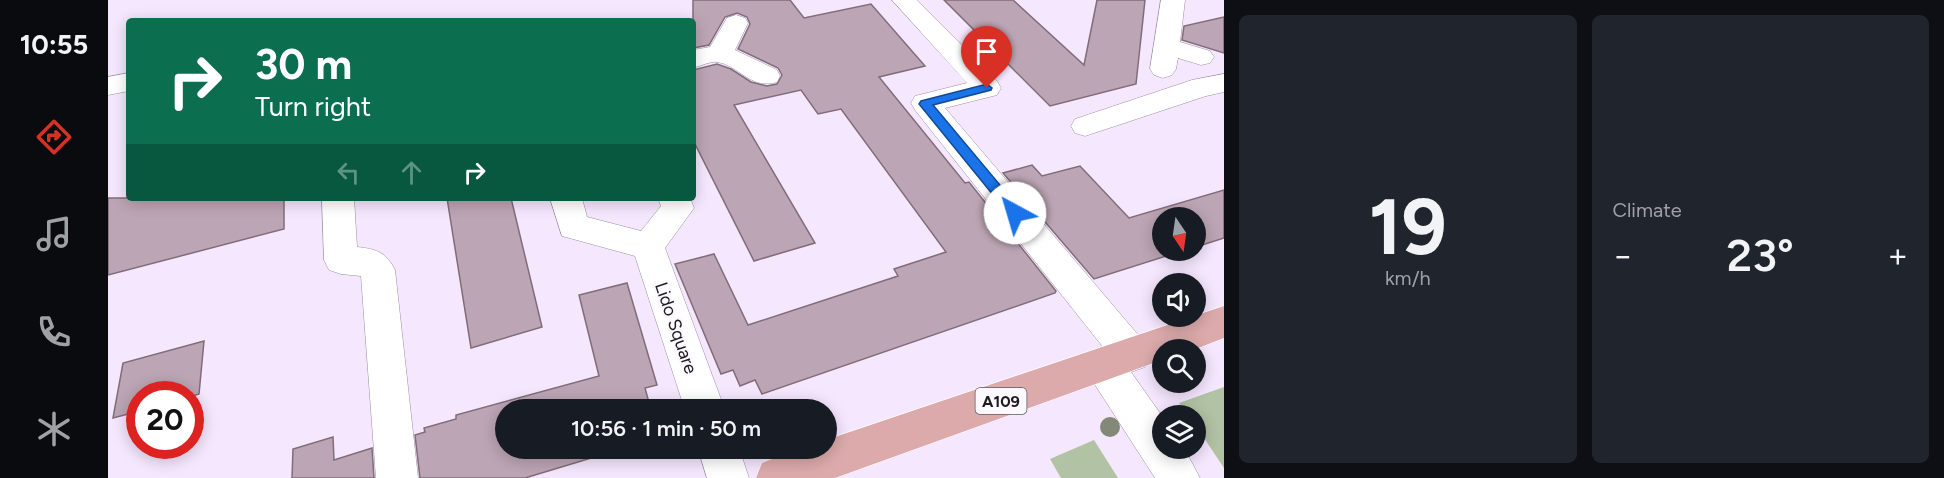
<!DOCTYPE html>
<meta charset="utf-8">
<style>
body{margin:0;font-family:Figtree,sans-serif;background:#20242c;color:#f1f3f6;height:100vh;display:flex;flex-direction:column;font-size:22px;white-space:nowrap}
*{box-sizing:border-box;margin:0}
p{font-size:20px;color:#9ea1a6}
.icon{flex:none;width:33px;height:33px;fill:none;stroke:currentColor;stroke-width:2;stroke-linecap:round;stroke-linejoin:round}
.map{position:relative;flex:1;overflow:hidden}
.details{display:flex;flex-direction:column;gap:15px;padding:15px;background:#0d0f14;width:720px}
.details>*{flex:none}
.top-card{position:absolute;left:18px;top:18px;width:570px;height:183px;border-radius:6px;box-shadow:0 3px 15px #0003;background:#0b6e4f;color:#fff;overflow:hidden}
.needle{width:39px;rotate:167deg}
.tools{position:absolute;left:1044px;top:207px;display:grid;gap:12px}
.tools a{display:grid;place-items:center;width:54px;height:54px;border-radius:50%;background:#171b24;box-shadow:0 3px 15px #0003;font-size:30px}
.speed{position:absolute;left:18px;top:381px;display:flex;gap:12px;font-size:30px;font-weight:700;text-align:center}
.speed>*{display:grid;place-content:center;width:78px;height:78px;border-radius:50%;background:#171b24;box-shadow:0 3px 15px #0003;line-height:1}
.speed .limit{border:9px solid #d22;background:#fff;color:#111}
.pin{position:absolute;display:grid;place-items:center;width:51px;height:51px;color:#fff;margin:-62px -26px;border-radius:50% 50% 50% 0;rotate:-45deg;box-shadow:0 0 6px #0007}
.pin .icon{rotate:45deg}
.me{position:absolute;width:66px;margin:-33px;rotate:321deg;stroke-linejoin:round;filter:drop-shadow(0 0 4px #0008)}
.turn{display:flex;align-items:center;gap:21px;height:126px;padding:0 30px;font-size:27px}
.turn .icon{width:78px;height:78px;stroke-width:2.5}
.turn b{display:block;font-size:42px;line-height:51px}
.lanes{display:flex;align-items:center;height:57px;padding:0 30px;background:#0003;justify-content:center;gap:30px;direction:ltr}
.lanes .off{opacity:.35}
.big{font-size:45px;font-weight:600;line-height:1.1}
.details .tile{flex:1;display:flex;flex-direction:column;justify-content:center;gap:9px;min-width:0;padding:0 21px;border-radius:9px;background:#20242c}
.details .dial{align-items:center;gap:0}
.dial b{font-size:78px;line-height:1}
.heat{display:flex;justify-content:space-between;align-items:center;font-size:33px;direction:ltr}
.details .tiles{flex:1;display:grid;gap:15px;grid-template-columns:repeat(2,1fr)}
.trip{position:absolute;left:387px;top:399px;width:342px;height:60px;border-radius:30px;background:#171b24;box-shadow:0 3px 15px #0003;font-weight:600;line-height:60px;text-align:center}
main{display:flex;flex:1;min-height:0}
.dock{display:flex;flex-direction:column;width:108px;justify-content:space-around;align-items:center;background:#090b0e;color:#9ea1a6}
.dock .icon{width:42px;height:42px}
.dock .selected{color:#d93025}
.dock b{font-size:27px;color:#f1f3f6}
.map>svg:first-child{display:block}
</style>
<main>
<nav class="dock">
<b>10:55</b>
<svg class="icon selected" aria-label="directions" viewBox="0 0 24 24"><path d="M12 3l9 9-9 9-9-9zM9 14v-3h6M13 9l2 2-2 2"/></svg>
<svg class="icon" aria-label="music" viewBox="0 0 24 24"><path d="M9 18V5l10-2v13"/><circle cx="6" cy="18" r="3"/><circle cx="16" cy="16" r="3"/></svg>
<svg class="icon" aria-label="phone" viewBox="0 0 24 24"><path d="M5 4h4l2 5-3 2q2 4 5 5l2-3 5 2v4C11 20 4 13 5 4z"/></svg>
<svg class="icon" aria-label="climate" viewBox="0 0 24 24"><path d="M12 3v18M4 7l16 10M4 17L20 7"/></svg>
</nav>
<div class="map">
<svg width="1116" height="478" viewBox="0 0 1116 478">
<rect width="100%" height="100%" fill="#f5e7fe"/>
<g fill="#b2c2a4">
<polygon points="1116,387 1116,468 1088,426 1088,416 1080,415 1071,403"/>
<polygon points="986,440 1010,478 953,478 942,459"/>
</g>
<g fill="#bca5b4" stroke="#816c79" stroke-width="1.5">
<polygon points="585,0 682,0 696,18 763,4 817,66 771,77 857,183 861,182 948,291 947,293 654,394 647,380 632,386 625,370 613,374 567,264 606,254 640,325 790,276 786,269 838,252 733,109 710,114 693,90 626,105 707,243 646,261 585,140 585,70 609,64 623,69 643,82 659,86 669,84 674,75 670,68 630,49 642,24 639,17 629,13 617,17 601,45 585,48"/>
<polygon points="836,0 905,0 976,65 989,0 1037,0 1028,84 942,106"/>
<polygon points="1116,17 1116,53 1074,40 1076,26"/>
<polygon points="924,165 934,176 972,166 1021,218 1116,190 1116,238 1088,247 1088,218 1054,218 1054,250 1077,250 986,279 895,173"/>
<polygon points="0,198 176,198 176,229 0,275"/>
<polygon points="339,198 403,198 434,327 363,348"/>
<polygon points="519,283 549,385 537,388 543,410 398,410 398,448 489,448 490,456 417,478 312,478 307,435 317,432 316,428 348,419 348,415 491,376 471,295"/>
<polygon points="96,341 91,394 82,397 82,394 32,394 32,411 5,418 15,363"/>
<polygon points="225,437 226,460 264,448 266,478 184,478 185,449"/>
</g>
<g fill="none" stroke-linecap="round" stroke-linejoin="round">
<g stroke="#9a8ea2" stroke-width="1">
<g id="minor">
<polygon points="784,0 809,0 889,81 893,88 889,95 837,108 1037,343 1043,355 1037,367 1023,372 1054,416 1054,448 1076,448 1092,478 1047,478 982,377 976,365 982,353 995,347 807,110 803,103 807,96 859,83"/>
<polygon points="1053,0 1077,0 1072,42 1102,51 1106,57 1102,63 1093,65 1070,58 1068,69 1064,75 1055,78 1046,75 1042,69"/>
<path d="M 628,15 L 637,18 L 640,23 L 627,50 L 669,70 L 672,76 L 669,82 C 642,90 631,65 609,62 C 603,61 592,66 585,68 L 585,50 L 602,47 L 619,18 Z"/>
<polygon points="21,73 21,91 0,95 0,77"/>
<polygon points="1116,74 1116,92 1098,96 977,136 967,133 963,126 967,119 1084,80"/>
<path d="M 214,198 L 246,198 L 249,247 C 268,249 278,252 287,270 L 310,478 L 268,478 L 253,276 L 233,274 L 221,270 L 216,260 Z"/>
<polygon points="442,198 474,198 479,217 533,231 553,206 550,198 582,198 586,208 557,248 617,410 577,410 527,256 454,236"/>
<polygon points="590,448 631,448 641,478 599,478"/>
</g>
</g>
<g stroke="#fff" stroke-width="1">
<path id="major" d="M 1116,306 L 1116,338 L 1085,350 L 1054,350 L 1054,360 L 727,478 L 648,478 L 654,463 C 678,453 693,448 718,448 L 718,440 Z"/>
</g>
<use href="#minor" fill="#fff" fill-rule="evenodd"/>
<use href="#major" fill="#dcaaab" fill-rule="evenodd"/>
</g>
<circle fill="#848977" cx="1002" cy="427" r="10"/>
<polygon fill="#1a73e8" stroke="#114b97" stroke-width="1.5" points="879,84 884,88 883,90 825,105 912,209 914,213 912,217 903,217 811,104 813,101"/>
<g text-anchor="middle" stroke-width="5" stroke-linejoin="round" paint-order="stroke">
<rect fill="#fcf9fe" stroke="#605c63" stroke-width="1.5" x="867.5" y="388" width="51" height="26" rx="4.5"/>
<g font-size="16" font-weight="bold" fill="#1d1920">
<text x="893" y="407">A109</text>
</g>
<g font-size="18" fill="#1d1920" stroke="#fcf9fe">
<text transform="translate(568 328) rotate(71)" y="6">Lido Square</text>
</g>
</g>
</svg>
<div class="tools">
<a><svg class="needle" viewBox="-14 -14 28 28"><path d="M0-13l5 13h-10z" fill="#e53935"/><path d="M0 13l5-13h-10z" fill="#9ea1a6"/></svg></a>
<a><svg class="icon" aria-label="sound" viewBox="0 0 24 24"><path d="M4 9h4l5-4v14l-5-4H4zM17 9q2 3 0 6"/></svg></a>
<a><svg class="icon" aria-label="search" viewBox="0 0 24 24"><circle cx="10" cy="10" r="6"/><path d="M15 15l6 6"/></svg></a>
<a><svg class="icon" aria-label="layers" viewBox="0 0 24 24"><path d="M12 4l9 5-9 5-9-5zM3 14l9 5 9-5"/></svg></a>
</div>
<div class="speed"><div class="limit">20</div></div>
<div class="pin" style="left:879px;top:88px;background:#d93025"><svg class="icon" aria-label="arrive" viewBox="0 0 24 24"><path d="M6 21V4h12l-3 4 3 4H6"/></svg></div>
<svg class="me" style="left:907px;top:213px" viewBox="-20 -20 40 40"><circle r="19" fill="#fff"/><path d="M0-13L10 11 0 6-10 11z" fill="#1a73e8"/></svg>
<div class="trip">10:56 · 1 min · 50 m</div>
<div class="top-card">
<div class="turn"><svg class="icon" aria-label="right" viewBox="0 0 24 24"><path d="M7 20v-9h11M14 6l5 5-5 5"/></svg><div><b>30 m</b>Turn right</div></div>
<div class="lanes"><svg class="icon off" aria-label="left" viewBox="0 0 24 24"><path d="M17 20v-9H6M10 6l-5 5 5 5"/></svg><svg class="icon off" aria-label="ahead" viewBox="0 0 24 24"><path d="M12 20V5M6 11l6-6 6 6"/></svg><svg class="icon" aria-label="right" viewBox="0 0 24 24"><path d="M7 20v-9h11M14 6l5 5-5 5"/></svg></div>
</div>
</div>
<section class="details">
<div class="tiles">
<div class="tile dial"><b>19</b><p>km/h</p></div>
<div class="tile"><p>Climate</p>
<div class="heat"><a>−</a><b class="big">23°</b><a>+</a></div>
</div>
</div>
</section>
</main>
